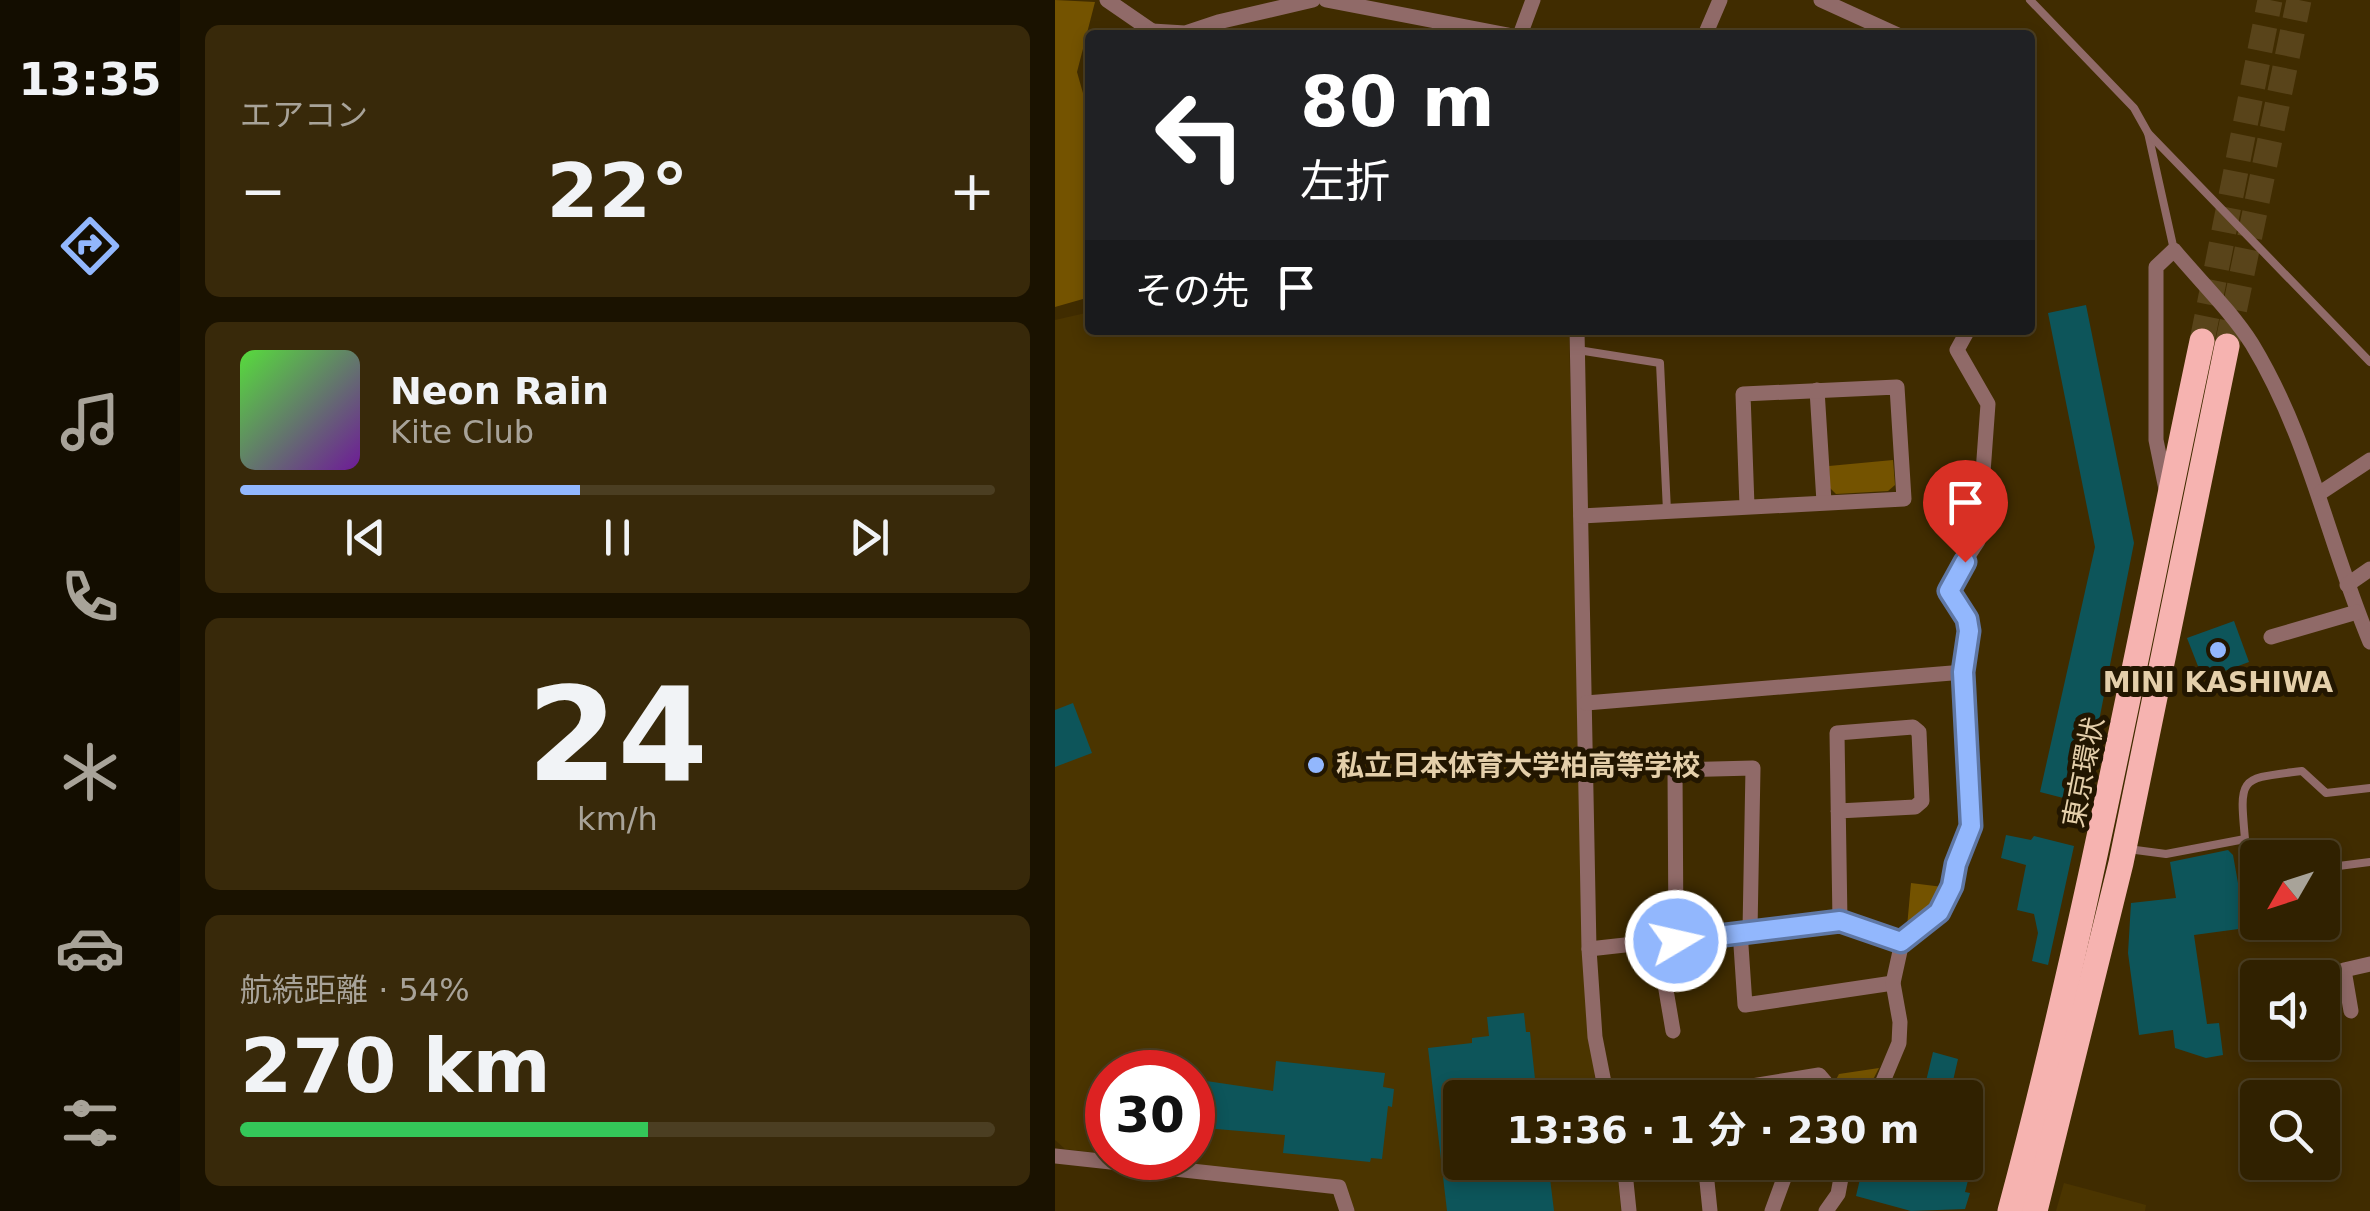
<!DOCTYPE html>
<html lang="ja">
<meta charset="utf-8">
<style>
body{margin:0;font-family:"DejaVu Sans","Noto Sans JP",sans-serif;background:#38290a;color:#f1f3f6;height:100vh;display:flex;flex-direction:column;font-size:38px;white-space:nowrap}
*{box-sizing:border-box;margin:0}
p{font-size:32px;color:#a8a399}
.icon{flex:none;width:55px;height:55px;fill:none;stroke:currentColor;stroke-width:2;stroke-linecap:round;stroke-linejoin:round}
.map{position:relative;flex:1;overflow:hidden}
.side{display:flex;flex-direction:column;gap:25px;padding:25px;background:#1a1200;width:875px}
.side>*{flex:none}
.hud{position:absolute;left:30px;top:30px;width:950px;height:305px;border-radius:10px;box-shadow:0 5px 15px #0003,0 0 0 2px #4b3e22;background:#202124;color:#fff;overflow:hidden}
.needle{width:65px;rotate:231deg}
.controls{position:absolute;left:1185px;top:840px;display:grid;gap:20px}
.controls a{display:grid;place-items:center;width:100px;height:100px;border-radius:10px;background:#302100;box-shadow:0 5px 15px #0003,0 0 0 2px #4b3e22;font-size:50px}
.speed{position:absolute;left:30px;top:1050px;display:flex;gap:20px;font-size:50px;font-weight:700;text-align:center}
.speed>*{display:grid;place-content:center;width:130px;height:130px;border-radius:50%;background:#302100;box-shadow:0 5px 15px #0003,0 0 0 2px #4b3e22;line-height:1}
.speed .limit{border:15px solid #d22;background:#fff;color:#111}
.pin{position:absolute;display:grid;place-items:center;width:85px;height:85px;color:#fff;margin:-102px -42px;border-radius:50% 50% 50% 0;rotate:-45deg;box-shadow:0 0 10px #0007}
.pin .icon{rotate:45deg}
.me{position:absolute;width:110px;margin:-55px;rotate:81deg;stroke-linejoin:round;filter:drop-shadow(0 0 8px #0008)}
.turn{display:flex;align-items:center;gap:35px;height:210px;padding:0 50px;font-size:45px}
.turn .icon{width:130px;height:130px;stroke-width:2.5}
.turn b{display:block;font-size:70px;line-height:85px}
.then{display:flex;align-items:center;height:95px;padding:0 50px;background:#0003;gap:20px;font-size:38px}
.big{font-size:75px;font-weight:700;line-height:1.1}
.side .tile{flex:1;display:flex;flex-direction:column;justify-content:center;gap:15px;min-width:0;padding:0 35px;border-radius:15px;background:#38290a}
.side .dial{align-items:center;gap:0}
.dial b{font-size:130px;line-height:1}
.song{display:flex;align-items:center;gap:30px}
.cover{width:120px;height:120px;border-radius:15px;background:linear-gradient(135deg,hsl(110 70% 55%),hsl(280 70% 35%))}
.played{height:10px;border-radius:5px;background:linear-gradient(90deg,#92b7fd 45%,#4b3e22 45%)}
.keys{display:flex;justify-content:space-around;direction:ltr}
.heat{display:flex;justify-content:space-between;align-items:center;font-size:55px;direction:ltr}
.charge{height:15px;border-radius:8px;background:linear-gradient(90deg,#34c759 54%,#4b3e22 0)}
.trip{position:absolute;left:388px;top:1080px;width:540px;height:100px;border-radius:10px;background:#302100;box-shadow:0 5px 15px #0003,0 0 0 2px #4b3e22;font-weight:700;line-height:100px;text-align:center}
main{display:flex;flex:1;min-height:0}
.tab-bar{display:flex;flex-direction:column;width:180px;justify-content:space-around;align-items:center;background:#130d00;color:#a8a399}
.tab-bar .icon{width:70px;height:70px}
.tab-bar .selected{color:#92b7fd}
.tab-bar b{font-size:45px;color:#f1f3f6}
.map>svg:first-child{display:block}
</style>
<main>
<nav class="tab-bar">
<b>13:35</b>
<svg class="icon selected" aria-label="directions" viewBox="0 0 24 24"><path d="M12 3l9 9-9 9-9-9zM9 14v-3h6M13 9l2 2-2 2"/></svg>
<svg class="icon" aria-label="music" viewBox="0 0 24 24"><path d="M9 18V5l10-2v13"/><circle cx="6" cy="18" r="3"/><circle cx="16" cy="16" r="3"/></svg>
<svg class="icon" aria-label="phone" viewBox="0 0 24 24"><path d="M5 4h4l2 5-3 2q2 4 5 5l2-3 5 2v4C11 20 4 13 5 4z"/></svg>
<svg class="icon" aria-label="climate" viewBox="0 0 24 24"><path d="M12 3v18M4 7l16 10M4 17L20 7"/></svg>
<svg class="icon" aria-label="car" viewBox="0 0 24 24"><path d="M5 17H2v-5l4-1 3-4h7l3 4 3 1v5h-3M9 17h6M6 11h13"/><circle cx="7" cy="17" r="2"/><circle cx="17" cy="17" r="2"/></svg>
<svg class="icon" aria-label="filters" viewBox="0 0 24 24"><path d="M4 7h16M4 17h16"/><circle cx="9" cy="7" r="2"/><circle cx="15" cy="17" r="2"/></svg>
</nav>
<section class="side">
<div class="tile"><p>エアコン</p>
<div class="heat"><a>−</a><b class="big">22°</b><a>+</a></div>
</div>
<div class="tile">
<div class="song"><i class="cover"></i><div><b>Neon Rain</b><p>Kite Club</p></div></div>
<div class="played"></div>
<div class="keys"><svg class="icon" aria-label="previous" viewBox="0 0 24 24"><path d="M18 5L8 12l10 7zM5 5v14"/></svg><svg class="icon" aria-label="pause" viewBox="0 0 24 24"><path d="M8 5v14M16 5v14"/></svg><svg class="icon" aria-label="next" viewBox="0 0 24 24"><path d="M6 5l10 7-10 7zM19 5v14"/></svg></div>
</div>
<div class="tile dial"><b>24</b><p>km/h</p></div>
<div class="tile"><p>航続距離 · 54%</p><b class="big">270 km</b><div class="charge"></div></div>
</section>
<div class="map">
<svg width="1315" height="1211" viewBox="0 0 1315 1211">
<rect width="100%" height="100%" fill="#402c00"/>
<g fill="#4b3500">
<polygon points="35,312 35,330 514,330 528,950 540,1079 545,1097 405,1098 405,1162 562,1163 566,1211 300,1211 287,1184 78,1158 138,1158 138,1072 52,1072 52,1154 10,1149 0,1140 0,320"/>
<polygon points="1009,1183 1091,1205 1090,1211 1001,1211"/>
</g>
<g fill="#745300">
<polygon points="0,0 40,2 22,72 35,118 35,297 0,307"/>
<polygon points="838,460 840,485 833,491 781,494 775,488 774,466"/>
<polygon points="856,883 888,887 878,906 852,927"/>
<polygon points="824,1068 809,1097 771,1098 784,1074"/>
</g>
<g fill="#0d555a">
<polygon points="1031,305 1079,543 1031,787 1020,801 985,792 1040,547 993,313"/>
<polygon points="1179,621 1194,662 1148,679 1132,638"/>
<polygon points="18,703 37,753 0,767 0,710"/>
<polygon points="951,835 976,840 979,836 1019,846 993,965 977,961 983,933 979,914 962,910 971,865 946,858"/>
<polygon points="1173,850 1178,855 1191,928 1139,935 1152,1024 1164,1023 1168,1055 1151,1058 1120,1048 1118,1030 1084,1035 1073,953 1076,903 1121,898 1115,862"/>
<polygon points="469,1013 471,1032 475,1032 482,1098 405,1098 405,1162 493,1162 499,1211 392,1211 373,1048 417,1043 417,1038 434,1036 432,1017"/>
<polygon points="878,1052 903,1059 894,1098 867,1098"/>
<polygon points="221,1061 330,1073 328,1087 339,1089 337,1107 333,1106 327,1159 316,1158 315,1162 228,1153 230,1135 138,1127 138,1079 218,1091"/>
<polygon points="809,1162 891,1162 916,1169 910,1192 915,1193 910,1209 856,1211 801,1196"/>
</g>
<g fill="none" stroke-linecap="round" stroke-linejoin="round">
<g stroke="#59441a" stroke-width="25" stroke-dasharray="25 12" stroke-linecap="butt">
<polyline points="1147,341 1215,0"/>
<polyline points="1172,346 1244,0"/>
</g>
<g stroke="#906a68" stroke-width="8">
<polyline points="975,0 1079,108 1093,133 1119,250"/>
<polyline points="1093,133 1315,362"/>
<polyline points="523,350 605,363 612,511"/>
<path d="M 1073,849 L 1111,854 L 1190,839 C 1184,775 1185,779 1247,771 L 1271,793 L 1315,788"/>
<polyline points="1268,868 1315,862"/>
</g>
<g stroke="#906a68" stroke-width="15">
<polyline points="52,0 97,31 97,35"/>
<polyline points="271,0 453,35"/>
<polyline points="766,0 843,35"/>
<polyline points="97,31 130,33 163,22 258,0"/>
<polyline points="465,35 478,0"/>
<polyline points="650,35 665,0"/>
<polyline points="522,330 534,949 540,1037 552,1098"/>
<polyline points="762,390 769,502"/>
<path d="M 1111,489 L 1101,440 L 1101,267 L 1119,250 C 1144,280 1176,311 1197,344 C 1254,438 1273,542 1315,642"/>
<polyline points="1265,493 1315,460"/>
<polyline points="526,516 849,499 842,387 688,394 692,506"/>
<polyline points="1292,585 1315,569"/>
<polyline points="1216,637 1302,612"/>
<polyline points="531,703 909,672"/>
<polyline points="783,811 860,807 867,801 864,732 858,727 782,733 785,921"/>
<polyline points="685,931 690,1005 838,983"/>
<polyline points="621,941 620,770 698,768 695,930"/>
<polyline points="603,943 618,1031"/>
<polyline points="534,949 785,921 847,942"/>
<polyline points="1296,1011 1289,970 1315,964"/>
<polyline points="647,1098 648,1094 764,1075 770,1082 763,1098"/>
<polyline points="821,1098 844,1043 845,1022 838,983 847,942 883,912 897,886 916,826 909,672 914,631 912,619 894,591 896,582 923,541 933,404 902,350 913,330"/>
<polyline points="0,1156 284,1187 292,1211"/>
<polyline points="569,1162 574,1211"/>
<polyline points="650,1162 655,1211"/>
<polyline points="717,1211 735,1162"/>
<polyline points="771,1211 783,1194 789,1162"/>
</g>
<g stroke="#f6b3b0" stroke-width="25">
<path d="M 955,1211 C 1032,924 1085,632 1147,341"/>
<polyline points="980,1211 1066,863 1172,346"/>
</g>
</g>
<g fill="none" stroke-linecap="round" stroke-linejoin="round">
<g stroke="#5f77a4" stroke-width="25">
<polyline id="route" points="621,941 785,921 846,942 884,912 897,886 901,864 916,826 908,672 914,631 912,619 894,591 910,562"/>
</g>
<use href="#route" stroke="#92b7fd" stroke-width="18"/>
</g>
<g fill="#92b7fd" stroke="#221600" stroke-width="4">
<circle cx="1163" cy="650" r="10"/>
<circle cx="261" cy="765" r="10"/>
</g>
<g text-anchor="middle" stroke-width="10" stroke-linejoin="round" paint-order="stroke">
<g font-size="28" font-weight="bold" fill="#e4cfaa" stroke="#221600">
<text x="1163" y="692">MINI KASHIWA</text>
<text x="281" y="775" text-anchor="start">私立日本体育大学柏高等学校</text>
</g>
<g font-size="28" fill="#e4cfaa" stroke="#221600">
<text transform="translate(1028 772) rotate(-79)" y="10">東京環状</text>
</g>
</g>
</svg>
<div class="controls">
<a><svg class="needle" viewBox="-14 -14 28 28"><path d="M0-13l5 13h-10z" fill="#e53935"/><path d="M0 13l5-13h-10z" fill="#a8a399"/></svg></a>
<a><svg class="icon" aria-label="sound" viewBox="0 0 24 24"><path d="M4 9h4l5-4v14l-5-4H4zM17 9q2 3 0 6"/></svg></a>
<a><svg class="icon" aria-label="search" viewBox="0 0 24 24"><circle cx="10" cy="10" r="6"/><path d="M15 15l6 6"/></svg></a>
</div>
<div class="speed"><div class="limit">30</div></div>
<div class="pin" style="left:910px;top:562px;background:#d93025"><svg class="icon" aria-label="arrive" viewBox="0 0 24 24"><path d="M6 21V4h12l-3 4 3 4H6"/></svg></div>
<svg class="me" style="left:621px;top:941px" viewBox="-20 -20 40 40"><circle r="17" fill="#92b7fd" stroke="#fff" stroke-width="3"/><path d="M0-11L8 9 0 5-8 9z" fill="#fff"/></svg>
<div class="trip">13:36 · 1 分 · 230 m</div>
<div class="hud">
<div class="turn"><svg class="icon" aria-label="left" viewBox="0 0 24 24"><path d="M17 20v-9H6M10 6l-5 5 5 5"/></svg><div><b>80 m</b>左折</div></div>
<div class="then">その先<svg class="icon" aria-label="arrive" viewBox="0 0 24 24"><path d="M6 21V4h12l-3 4 3 4H6"/></svg></div>
</div>
</div>
</main>
